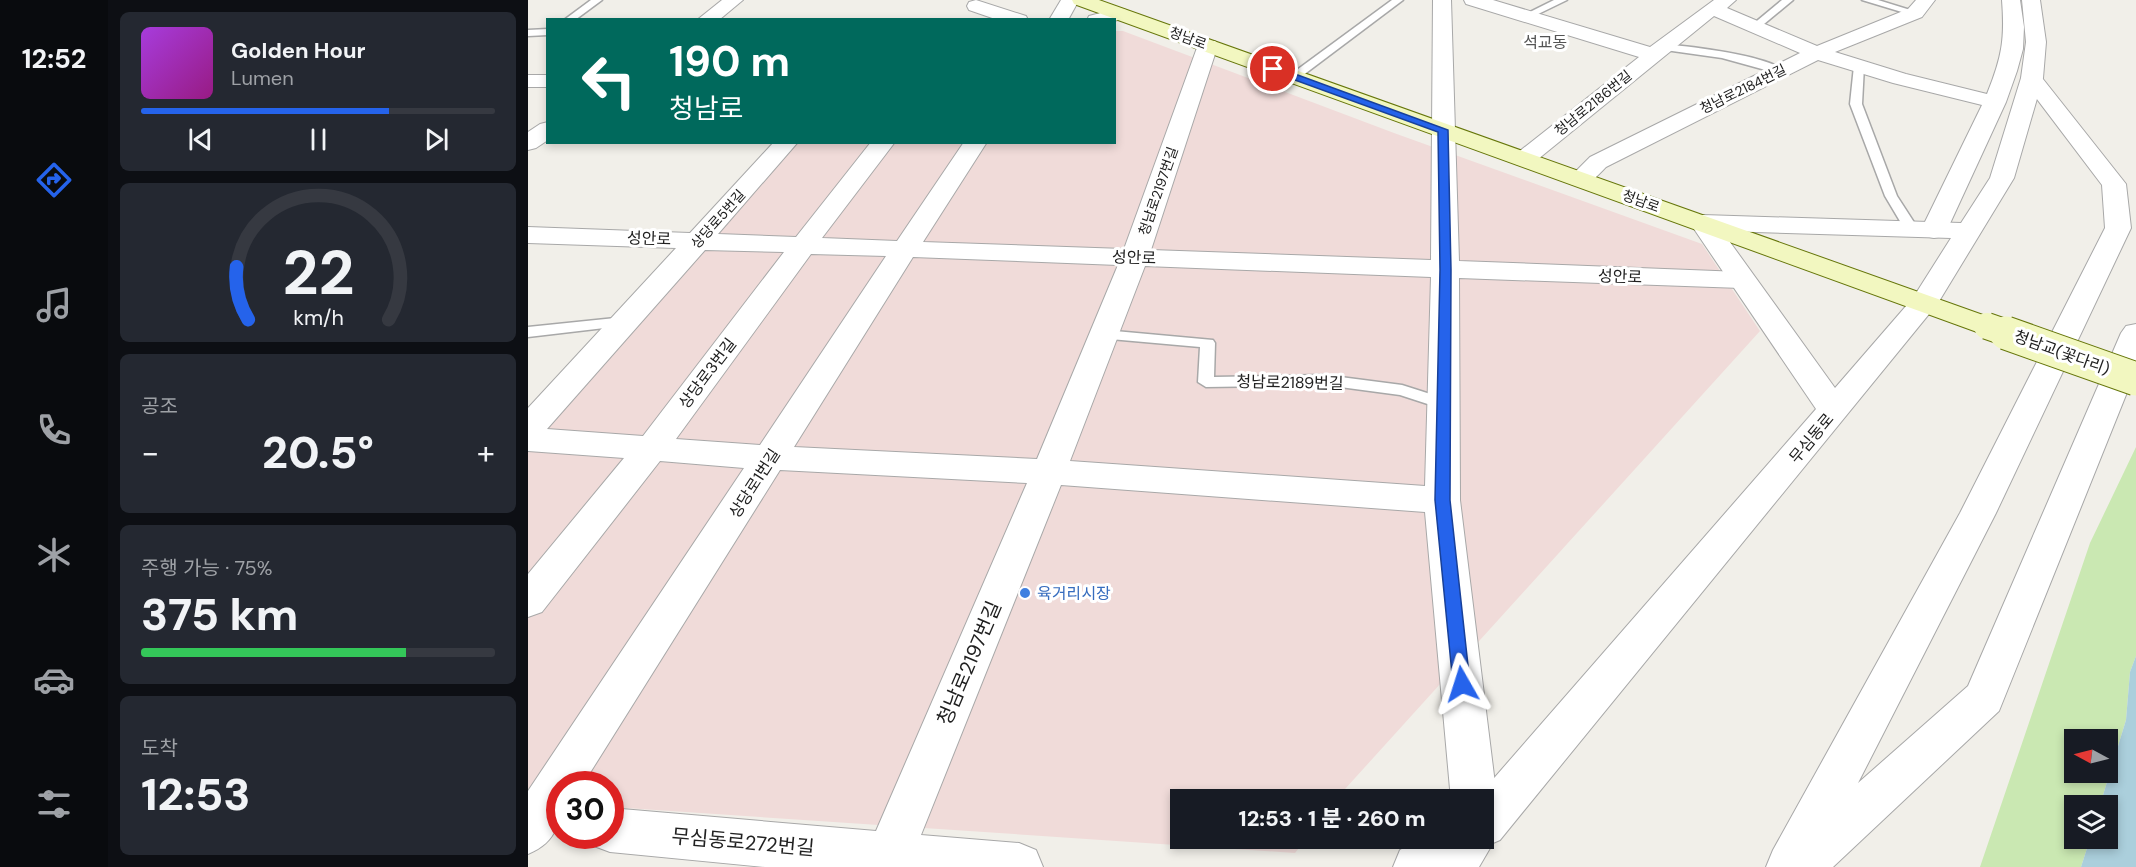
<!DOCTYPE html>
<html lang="ko">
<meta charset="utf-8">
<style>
body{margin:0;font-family:"DM Sans","Noto Sans KR",sans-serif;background:#242831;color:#f1f3f6;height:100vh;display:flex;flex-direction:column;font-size:22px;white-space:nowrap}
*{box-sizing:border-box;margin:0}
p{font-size:20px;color:#9ea1a6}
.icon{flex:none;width:33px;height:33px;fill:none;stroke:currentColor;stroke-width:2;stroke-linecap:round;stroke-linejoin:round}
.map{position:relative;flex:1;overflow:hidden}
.sheet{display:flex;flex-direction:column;gap:12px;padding:12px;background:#0d0f14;width:420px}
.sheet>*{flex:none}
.hud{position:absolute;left:18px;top:18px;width:570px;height:126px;border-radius:0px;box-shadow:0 3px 9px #0003;background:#00695c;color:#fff;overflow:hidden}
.needle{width:39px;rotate:277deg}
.buttons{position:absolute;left:1536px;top:729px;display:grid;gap:12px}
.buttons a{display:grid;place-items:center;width:54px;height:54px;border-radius:0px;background:#171b24;box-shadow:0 3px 9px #0003;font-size:30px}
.speed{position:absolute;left:18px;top:771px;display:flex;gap:12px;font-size:30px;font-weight:700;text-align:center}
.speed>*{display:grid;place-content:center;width:78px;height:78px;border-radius:50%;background:#171b24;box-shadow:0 3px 9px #0003;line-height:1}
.speed .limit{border:9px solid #d22;background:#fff;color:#111}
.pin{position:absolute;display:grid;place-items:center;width:51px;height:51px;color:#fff;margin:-26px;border:3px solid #fff;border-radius:50%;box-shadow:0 2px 6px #0007}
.me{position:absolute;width:66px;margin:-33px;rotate:354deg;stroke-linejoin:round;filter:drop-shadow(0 0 4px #0008)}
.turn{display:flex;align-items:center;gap:21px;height:126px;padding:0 24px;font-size:27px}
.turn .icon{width:78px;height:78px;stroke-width:2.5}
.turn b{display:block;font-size:42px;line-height:51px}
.big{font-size:45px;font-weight:800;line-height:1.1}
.sheet .card{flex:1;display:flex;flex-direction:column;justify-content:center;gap:9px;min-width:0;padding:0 21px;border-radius:9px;background:#242831}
.sheet .dial{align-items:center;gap:0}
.dial svg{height:156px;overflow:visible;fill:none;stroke:#363941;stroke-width:7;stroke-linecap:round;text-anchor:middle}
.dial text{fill:#f1f3f6;stroke:none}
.song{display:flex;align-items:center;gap:18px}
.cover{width:72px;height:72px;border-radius:9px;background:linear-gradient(135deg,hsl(280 70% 55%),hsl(310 70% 35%))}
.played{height:6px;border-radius:3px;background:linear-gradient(90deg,#2563eb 70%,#363941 70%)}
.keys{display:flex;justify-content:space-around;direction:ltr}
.heat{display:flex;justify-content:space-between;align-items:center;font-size:33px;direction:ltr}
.charge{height:9px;border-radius:4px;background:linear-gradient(90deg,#34c759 75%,#363941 0)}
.trip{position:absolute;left:642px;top:789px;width:324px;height:60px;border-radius:0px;background:#171b24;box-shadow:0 3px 9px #0003;font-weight:800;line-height:60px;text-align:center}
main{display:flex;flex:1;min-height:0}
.tabs{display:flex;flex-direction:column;width:108px;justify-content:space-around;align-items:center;background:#090b0e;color:#9ea1a6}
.tabs .icon{width:42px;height:42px}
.tabs .on{color:#2563eb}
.tabs b{font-size:27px;color:#f1f3f6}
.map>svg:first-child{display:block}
</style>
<main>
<nav class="tabs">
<b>12:52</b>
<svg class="icon on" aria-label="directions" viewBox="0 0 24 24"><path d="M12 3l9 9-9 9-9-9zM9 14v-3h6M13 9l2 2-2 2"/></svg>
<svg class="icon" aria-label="music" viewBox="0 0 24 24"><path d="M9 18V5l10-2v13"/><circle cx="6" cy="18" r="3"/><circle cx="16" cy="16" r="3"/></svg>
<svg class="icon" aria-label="phone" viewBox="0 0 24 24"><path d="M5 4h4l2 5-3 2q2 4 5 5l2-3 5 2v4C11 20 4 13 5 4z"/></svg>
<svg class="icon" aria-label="climate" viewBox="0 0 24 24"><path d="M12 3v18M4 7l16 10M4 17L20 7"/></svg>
<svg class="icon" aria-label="car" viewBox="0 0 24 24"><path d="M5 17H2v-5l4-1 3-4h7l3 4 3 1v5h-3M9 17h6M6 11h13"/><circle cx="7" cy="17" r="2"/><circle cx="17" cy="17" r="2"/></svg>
<svg class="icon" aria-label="filters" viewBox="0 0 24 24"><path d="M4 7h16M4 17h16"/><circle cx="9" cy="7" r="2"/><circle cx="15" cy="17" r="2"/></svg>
</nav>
<section class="sheet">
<div class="card">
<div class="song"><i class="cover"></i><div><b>Golden Hour</b><p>Lumen</p></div></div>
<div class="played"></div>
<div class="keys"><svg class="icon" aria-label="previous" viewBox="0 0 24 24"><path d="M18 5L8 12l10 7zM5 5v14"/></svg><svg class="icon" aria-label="pause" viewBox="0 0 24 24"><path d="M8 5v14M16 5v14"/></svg><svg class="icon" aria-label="next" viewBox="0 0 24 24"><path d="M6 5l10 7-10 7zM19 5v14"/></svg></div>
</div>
<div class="card dial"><svg viewBox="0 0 100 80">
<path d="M14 69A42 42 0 1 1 86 69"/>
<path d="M14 69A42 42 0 0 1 8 42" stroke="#2563eb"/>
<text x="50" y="56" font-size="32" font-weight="700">22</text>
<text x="50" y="72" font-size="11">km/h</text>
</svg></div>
<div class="card"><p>공조</p>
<div class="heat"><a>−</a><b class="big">20.5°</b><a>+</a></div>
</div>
<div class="card"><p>주행 가능 · 75%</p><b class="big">375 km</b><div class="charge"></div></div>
<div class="card"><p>도착</p><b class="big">12:53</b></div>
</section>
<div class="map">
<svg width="1608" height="867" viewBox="0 0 1608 867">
<rect width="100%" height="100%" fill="#f1efe9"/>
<polygon fill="#f0dbd9" points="587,31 595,31 866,133 1174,244 1232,331 808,799 652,800 652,838 778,839 767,853 83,807 82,784 32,784 0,801 0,407 250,143 586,142"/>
<path fill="#cae8b2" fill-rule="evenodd" d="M 1608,447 L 1608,656 L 1602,672 L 1598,720 L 1572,805 L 1546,806 L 1546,838 L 1562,839 L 1553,867 L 1452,867 L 1562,543 ZM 1546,740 L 1580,740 L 1580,772 L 1546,772 Z"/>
<polygon fill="#abcfdc" points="1608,656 1608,867 1553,867 1562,839 1580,838 1580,806 1572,805 1598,720 1602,672"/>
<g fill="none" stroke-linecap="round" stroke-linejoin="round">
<g stroke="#a8a8a8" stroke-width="3">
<g id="service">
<polygon points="63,0 74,0 47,20 36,20"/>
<polygon points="864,0 875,0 770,79 762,79 762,75"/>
<polygon points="1026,0 1039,0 1002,18 994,16"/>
<polygon points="1254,0 1265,0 1230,29 1224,29 1224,25"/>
<polygon points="1334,0 1350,0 1392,13 1387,16"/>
<polygon points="20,29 20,35 0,36 0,30"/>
<path d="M 1134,44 C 1160,46 1238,55 1257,71 L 1252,74 L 1194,58 L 1130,49 L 1130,45 Z"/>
<polygon points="1331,63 1336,66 1334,104 1369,196 1391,230 1389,233 1379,233 1357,196 1322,104 1326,66"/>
<polygon points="97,317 104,322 102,325 0,337 0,327"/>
<polygon points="576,330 685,340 687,343 686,377 797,375 874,385 921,400 923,404 921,408 915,409 872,395 797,385 678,387 670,382 672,347 571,338 569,335"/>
</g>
</g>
<g stroke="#a8a8a8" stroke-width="2">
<g id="minor">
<polygon points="194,0 215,0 191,20 169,20"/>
<polygon points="448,0 498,16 500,20 470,20 441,10 439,6 441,2"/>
<polygon points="533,0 551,0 540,20 521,20"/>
<path d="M 905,0 L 923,0 L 931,261 L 1213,272 L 1223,274 L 1227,280 L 1223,286 L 1213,288 L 931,278 L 932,500 L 969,800 L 962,815 L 956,818 L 956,800 L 923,800 L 897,512 L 533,485 L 393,835 L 491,843 L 508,850 L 515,867 L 237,867 L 82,852 L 66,846 L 61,836 L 82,836 L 82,808 L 348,831 L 499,483 L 252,470 L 55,784 L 32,784 C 32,817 34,840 0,854 L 0,791 L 216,468 L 132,461 L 14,612 L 0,617 L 0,574 L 96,458 L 0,451 L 0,408 L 148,248 L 0,243 L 0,227 L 162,233 L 246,142 L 270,142 L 190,234 L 268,237 L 343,142 L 367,142 L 294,238 L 369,241 L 436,142 L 459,142 L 395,242 L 596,249 L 670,45 L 673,41 L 687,41 L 690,45 L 623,250 L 903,260 ZM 177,250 L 256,252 L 115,436 L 19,429 ZM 283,254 L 358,256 L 232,445 L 148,439 ZM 385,257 L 590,265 L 509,459 L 266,447 ZM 617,266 L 903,277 L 897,486 L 542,461 Z"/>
<path d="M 936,0 L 965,0 L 1122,47 L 1186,0 L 1208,0 L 1199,8 L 1289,46 L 1380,9 L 1388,0 L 1407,0 L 1394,17 L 1307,52 L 1378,74 L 1459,94 C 1474,57 1477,39 1474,0 L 1492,0 L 1496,27 L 1495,49 L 1489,71 L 1478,102 L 1419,230 L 1415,236 L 1406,238 L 1397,236 L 1393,230 L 1454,105 L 1365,83 L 1290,60 L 1078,167 C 1067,178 1060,188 1043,184 L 1040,179 L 1062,157 L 1272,53 L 1186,16 L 1004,164 L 996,166 L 988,164 L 984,159 L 988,154 L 1111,57 L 938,4 Z"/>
<polygon points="591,8 598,10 601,14 598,18 586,21 559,20 561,16"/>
<polygon points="1504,72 1511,74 1598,184 1603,228 1468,513 1330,783 1440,686 1593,333 1598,326 1608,324 1608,370 1471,711 1305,867 1238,867 1245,850 1432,513 1577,228 1574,185 1493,78 1497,74"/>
<rect x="0" y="75" width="20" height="12"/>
<polygon points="20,122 20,140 8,148 0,150 0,132 12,124"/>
<polygon points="956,827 960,838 953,854 933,867 865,867 872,850 892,838 956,838"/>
</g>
</g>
<g stroke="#a8a8a8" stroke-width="2">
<path id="tertiary" d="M 1494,0 L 1512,0 L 1518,42 L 1515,78 L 1486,178 L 1410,303 L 972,840 L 965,843 L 951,867 L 899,867 L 906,850 L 915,838 L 956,838 L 956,800 L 947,800 L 1288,409 L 1162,223 L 1166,217 L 1175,215 L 1433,223 L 1462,178 L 1493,78 L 1498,42 ZM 1194,231 L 1423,238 L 1385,298 L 1307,388 Z"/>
</g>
<g stroke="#66760a" stroke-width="2">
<polygon id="secondary" points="544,0 571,0 1469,320 1474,326 1469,332 1459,335 1449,332 546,4"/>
</g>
<use href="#service" fill="#fff" fill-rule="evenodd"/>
<use href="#minor" fill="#fff" fill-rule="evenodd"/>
<use href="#tertiary" fill="#fff" fill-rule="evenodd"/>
<use href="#secondary" fill="#f2f7c0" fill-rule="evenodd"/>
<g stroke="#66760a" stroke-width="28" stroke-linecap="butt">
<polyline id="secondary-bridge-far1" points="1459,326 1482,334"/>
</g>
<g stroke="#66760a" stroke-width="35" stroke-linecap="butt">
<polyline id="secondary-bridge" points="1478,333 1608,379"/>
</g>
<use href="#secondary-bridge-far1" stroke="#f2f7c0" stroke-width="26"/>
<use href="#secondary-bridge" stroke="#f2f7c0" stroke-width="33"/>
</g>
<polygon fill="#2563eb" stroke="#184099" stroke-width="1.5" points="742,67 748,67 920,130 923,270 922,500 942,684 940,690 934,692 928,690 925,684 907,500 912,270 910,132 742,71"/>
<circle fill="#3f7fe0" stroke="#fff" stroke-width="2" cx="497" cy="593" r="6"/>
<g text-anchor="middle" stroke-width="6" stroke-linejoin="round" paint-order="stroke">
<g font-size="14" fill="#212121" stroke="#fff">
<text transform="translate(660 38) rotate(20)" y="5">청남로</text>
<text transform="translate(1215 89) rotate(-26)" y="5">청남로2184번길</text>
<text transform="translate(1065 103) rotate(-39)" y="5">청남로2186번길</text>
<text transform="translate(630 191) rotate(-71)" y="5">청남로2197번길</text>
<text transform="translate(1113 201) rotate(20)" y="5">청남로</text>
<text transform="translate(190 219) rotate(-48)" y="5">상당로5번길</text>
</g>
<g font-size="16" fill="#545454" stroke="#fff">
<text x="1017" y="48">석교동</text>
</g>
<g font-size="16" fill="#212121" stroke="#fff">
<text transform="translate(121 238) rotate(2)" y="6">성안로</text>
<text transform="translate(606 257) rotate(2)" y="6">성안로</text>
<text transform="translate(1092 276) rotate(2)" y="6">성안로</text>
<text transform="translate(1534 352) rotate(20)" y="6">청남교(꽃다리)</text>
<text transform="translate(179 373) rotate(-53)" y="6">상당로3번길</text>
<text transform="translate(762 382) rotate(1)" y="6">청남로2189번길</text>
<text transform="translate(1283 438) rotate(-50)" y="6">무심동로</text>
<text transform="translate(226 483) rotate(-57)" y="6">상당로1번길</text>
</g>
<g font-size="16" fill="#366cbe" stroke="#fff" text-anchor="start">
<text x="509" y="599">육거리시장</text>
</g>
<g font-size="20" fill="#212121" stroke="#fff">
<text transform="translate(441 663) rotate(-67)" y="7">청남로2197번길</text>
<text transform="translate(215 842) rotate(5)" y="7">무심동로272번길</text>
</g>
</g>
</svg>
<div class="buttons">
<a><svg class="needle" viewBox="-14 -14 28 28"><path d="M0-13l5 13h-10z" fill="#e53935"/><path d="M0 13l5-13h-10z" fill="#9ea1a6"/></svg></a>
<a><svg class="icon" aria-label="layers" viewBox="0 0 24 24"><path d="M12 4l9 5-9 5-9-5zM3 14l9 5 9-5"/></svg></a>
</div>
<div class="speed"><div class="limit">30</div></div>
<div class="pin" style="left:745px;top:69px;background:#d93025"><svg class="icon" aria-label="arrive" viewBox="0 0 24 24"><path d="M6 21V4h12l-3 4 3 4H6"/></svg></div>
<svg class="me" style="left:934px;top:684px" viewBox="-20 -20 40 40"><path d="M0-17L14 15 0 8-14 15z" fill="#2563eb" stroke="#fff" stroke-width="4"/></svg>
<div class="trip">12:53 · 1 분 · 260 m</div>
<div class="hud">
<div class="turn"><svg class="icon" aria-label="left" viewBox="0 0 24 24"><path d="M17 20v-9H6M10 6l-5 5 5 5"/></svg><div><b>190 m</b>청남로</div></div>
</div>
</div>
</main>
